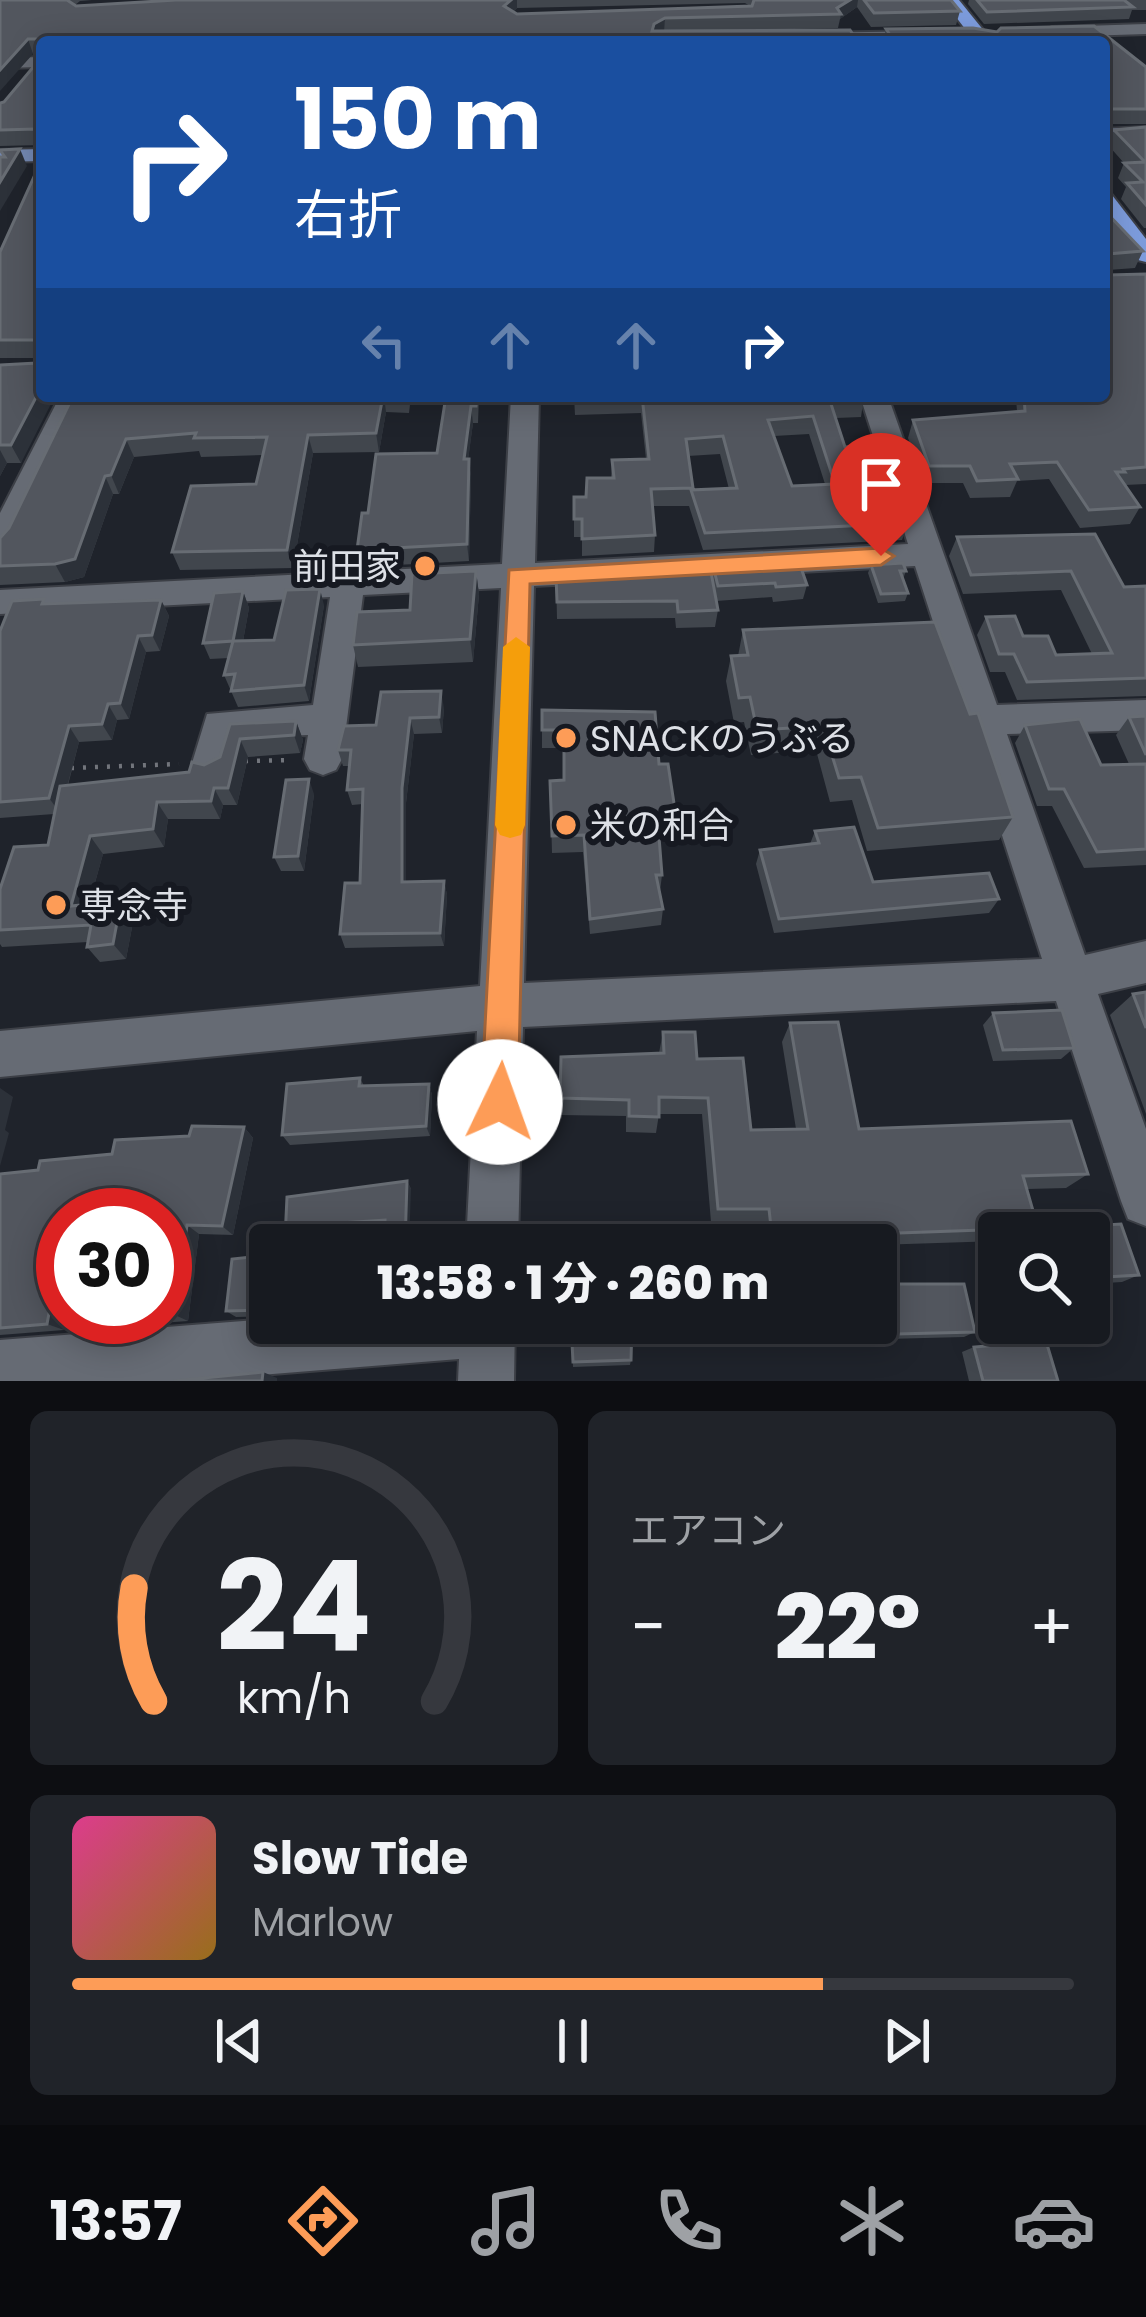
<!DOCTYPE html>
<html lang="ja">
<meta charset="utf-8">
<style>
body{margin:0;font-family:Poppins,"Noto Sans JP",sans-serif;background:#202329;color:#f1f3f6;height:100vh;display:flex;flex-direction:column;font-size:45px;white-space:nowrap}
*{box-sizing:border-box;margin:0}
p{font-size:39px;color:#9ea1a5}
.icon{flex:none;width:66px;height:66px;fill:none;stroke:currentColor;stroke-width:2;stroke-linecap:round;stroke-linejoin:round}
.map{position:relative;height:1381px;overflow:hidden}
.sheet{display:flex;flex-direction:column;gap:30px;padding:30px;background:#0d0e12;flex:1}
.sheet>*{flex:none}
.banner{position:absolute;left:36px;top:36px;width:1074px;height:366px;border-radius:12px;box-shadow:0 6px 30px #0003,0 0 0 3px #36383e;background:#1a4fa0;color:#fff;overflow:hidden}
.buttons{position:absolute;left:978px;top:1212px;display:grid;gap:24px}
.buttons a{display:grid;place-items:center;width:132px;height:132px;border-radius:12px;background:#171a20;box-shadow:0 6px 30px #0003,0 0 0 3px #36383e;font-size:60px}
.speed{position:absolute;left:36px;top:1188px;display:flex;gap:24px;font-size:60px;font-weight:700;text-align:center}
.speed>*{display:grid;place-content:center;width:156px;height:156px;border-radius:50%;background:#171a20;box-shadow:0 6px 30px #0003,0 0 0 3px #36383e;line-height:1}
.speed .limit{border:18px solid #d22;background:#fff;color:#111}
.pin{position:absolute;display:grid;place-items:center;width:102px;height:102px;color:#fff;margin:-123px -51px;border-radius:50% 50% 50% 0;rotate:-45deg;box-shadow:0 0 12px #0007}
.pin .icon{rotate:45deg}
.me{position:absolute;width:132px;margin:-66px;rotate:3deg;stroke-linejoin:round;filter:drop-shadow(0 0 9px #0008)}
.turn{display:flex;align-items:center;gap:42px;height:252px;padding:0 60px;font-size:54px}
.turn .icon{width:156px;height:156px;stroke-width:2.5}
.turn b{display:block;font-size:84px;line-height:102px}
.lanes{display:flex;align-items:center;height:114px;padding:0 60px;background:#0003;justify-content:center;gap:60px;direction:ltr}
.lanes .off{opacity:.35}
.big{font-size:90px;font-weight:800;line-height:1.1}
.sheet .widget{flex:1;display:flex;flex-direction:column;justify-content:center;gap:18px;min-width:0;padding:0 42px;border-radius:18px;background:#202329}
.sheet .dial{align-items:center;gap:0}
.dial svg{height:312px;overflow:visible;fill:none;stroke:#36383e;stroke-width:7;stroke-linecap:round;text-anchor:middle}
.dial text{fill:#f1f3f6;stroke:none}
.song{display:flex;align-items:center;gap:36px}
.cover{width:144px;height:144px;border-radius:18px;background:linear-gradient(135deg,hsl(330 70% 55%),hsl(40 70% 35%))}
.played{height:12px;border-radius:6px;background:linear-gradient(90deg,#fd9c57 75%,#36383e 75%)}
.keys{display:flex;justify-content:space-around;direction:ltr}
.heat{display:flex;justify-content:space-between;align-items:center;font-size:66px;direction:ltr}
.sheet .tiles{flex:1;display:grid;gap:30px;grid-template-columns:1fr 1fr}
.widget:last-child{grid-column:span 2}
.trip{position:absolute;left:249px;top:1224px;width:648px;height:120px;border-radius:12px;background:#171a20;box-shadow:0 6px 30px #0003,0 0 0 3px #36383e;font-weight:800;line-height:120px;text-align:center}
.menu{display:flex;height:192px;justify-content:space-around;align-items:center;background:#090a0d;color:#9ea1a5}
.menu .icon{width:84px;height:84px}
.menu .on{color:#fd9c57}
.menu b{font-size:54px;color:#f1f3f6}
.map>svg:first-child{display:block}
</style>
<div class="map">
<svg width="1146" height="1381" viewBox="0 0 1146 1381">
<rect width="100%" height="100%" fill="#1f232b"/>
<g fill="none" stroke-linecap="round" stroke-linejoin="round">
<g stroke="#3c3f46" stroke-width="4">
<g id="minor">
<polygon points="1146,24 1146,34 1052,37 1044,32 1052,27"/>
<polygon points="931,31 940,36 937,40 801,42 797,38 806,33"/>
<polygon points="42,57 42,67 0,68 0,58"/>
<polygon points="60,396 88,396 16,544 11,552 0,555 0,513"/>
<path d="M 511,396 L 539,396 L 535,563 L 908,544 L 860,396 L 888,396 L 997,705 L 1146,700 L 1146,730 L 1007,734 L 1085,955 L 1146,941 L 1146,983 L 1098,994 L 1146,1129 L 1146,1226 L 1128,1219 L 1121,1201 L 1056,1001 L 523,1027 L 518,1245 L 466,1245 L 477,1031 L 0,1077 L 0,1031 L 480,986 L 501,588 L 363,595 L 342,759 L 336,770 L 323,775 L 310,770 L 304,759 L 308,735 L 235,738 L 224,774 L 211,779 L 198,774 L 192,763 L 207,714 L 313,705 L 330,597 L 0,614 L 0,590 L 502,564 ZM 915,566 L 1042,959 L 524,983 L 534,586 Z"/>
<polygon points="270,1319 515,1323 514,1381 458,1381 459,1359 187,1381 0,1381 0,1340"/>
</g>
</g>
<g stroke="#3c3f46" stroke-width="4">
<g id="major">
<polygon points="1146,127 1146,139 1104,141 1104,129"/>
<polygon points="42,149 42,161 0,162 0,150"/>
</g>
</g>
<g stroke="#3c3f46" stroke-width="4">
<g id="highway">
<polygon points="943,0 959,0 993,42 975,42"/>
<polygon points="1104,193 1112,195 1146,239 1146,262 1138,260 1104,215"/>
</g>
</g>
<g stroke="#72757c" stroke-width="4.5" stroke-dasharray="3 9" stroke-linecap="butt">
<polyline points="245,761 293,760"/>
<polyline points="71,768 179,764"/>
</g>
<use href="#minor" fill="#666b74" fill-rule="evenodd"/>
<use href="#major" fill="#7388b2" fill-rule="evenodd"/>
<use href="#highway" fill="#7c9bdb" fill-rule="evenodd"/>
</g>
<g fill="#41464d" fill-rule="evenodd">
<path d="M 0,0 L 92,0 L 80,1 L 75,5 L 176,0 L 951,0 L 960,11 L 956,25 L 871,27 L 857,7 L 840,19 L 838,28 L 750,30 L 858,42 L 42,42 L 42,145 L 0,146 L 0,103 L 4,102 L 40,59 L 40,54 L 33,54 ZM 745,3 L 750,6 L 517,14 L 513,12 L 517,8 Z"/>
<polygon points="969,0 1146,0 1146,10 1132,10 1129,19 984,24 968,4"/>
<polygon points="1094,26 1146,67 1146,124 1104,124 1104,42 883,42 886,29 973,28 997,32 1001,28"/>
<polygon points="1146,127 1146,228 1144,228 1121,199 1126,187 1118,178 1124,163 1108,145 1114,130"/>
<polygon points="42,159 42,396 21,463 7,463 0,476 0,365 37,363 37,358 0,358 0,252"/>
<polygon points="1104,210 1143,251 1135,268 1108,270 1108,275 1146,274 1146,484 1125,485 1140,507 1130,524 1080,528 1049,479 1017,481 1010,497 970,498 963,483 923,483 908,438 913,420 1017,411 1016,399 912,401 910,396 1104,396"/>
<polygon points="73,396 411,396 409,413 386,412 379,452 313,453 293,568 180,570 172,552 256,484 263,455 201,457 199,451 134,457 119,494 113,494 84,577 65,582 0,585 0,538 9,528"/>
<polygon points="446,396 479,396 478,423 473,423 468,459 471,476 469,561 360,567 357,550 368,513 437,453"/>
<path d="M 574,396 L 864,396 L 861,417 L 836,418 L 845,447 L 874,478 L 908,523 L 902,540 L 703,550 L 689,506 L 652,506 L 655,535 L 654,552 L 582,556 L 582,537 L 574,537 L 574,497 L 586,497 L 611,478 L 612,460 L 646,459 L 641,413 L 575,415 ZM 809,434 L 825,484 L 792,486 L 774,436 ZM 720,454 L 729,489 L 693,490 L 688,456 Z"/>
<polygon points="957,537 1124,587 1146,586 1146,696 1017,700 1005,672 990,672 977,635 986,617 1056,655 1092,654 1061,590 963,594 949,556"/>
<polygon points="871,565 906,571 903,579 908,593 905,601 878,603 868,573"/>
<polygon points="713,566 807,585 803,599 773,602 772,597 716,601 718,610 715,627 676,628 675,618 557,619 556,575 667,574 712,576"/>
<polygon points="476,571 479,594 473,662 358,667 353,645"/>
<polygon points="243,591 249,608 243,641 274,640 324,605 309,701 238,707 224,675 229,658 210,659 203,643"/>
<polygon points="161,600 169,616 160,651 146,652 129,719 117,720 112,740 79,742 68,785 189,772 220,757 230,724 296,721 303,740 300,753 248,757 237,805 223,805 220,819 168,819 164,847 103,854 89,904 121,901 134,917 126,959 100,962 87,947 88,942 2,947 0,944 0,889 48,845 54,814 0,818 0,631 47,604"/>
<polygon points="743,630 970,714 1013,817 999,840 867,851 852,800 830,802 816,750 751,755 744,722 734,723 726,681 731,656 738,656"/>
<polygon points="444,708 442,733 414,734 406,803 406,882 444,881 447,895 444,946 345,948 340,934 360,883 363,804 352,805 347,790 350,766 343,766 338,750 376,725"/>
<polygon points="542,710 659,764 677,823 674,840 659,841 662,875 660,891 663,909 661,925 590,934 583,852 552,853 550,781 564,780 564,748 542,748"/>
<polygon points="1146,716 1146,865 1084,868 1052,806 1037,806 1015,743 1025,725 1101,765 1129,764 1116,735 1129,717"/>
<polygon points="314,794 304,871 281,871 274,857"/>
<polygon points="815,831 873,882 999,899 989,913 774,933 756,864 760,850 810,844"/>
<polygon points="1146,992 1146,1114 1110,1015 1133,994"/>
<polygon points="993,1013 1074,1048 1061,1059 993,1061 983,1025"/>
<polygon points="790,1023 859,1129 1088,1174 1066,1188 1027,1189 1038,1228 1030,1233 999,1233 999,1241 876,1245 763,1245 761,1221 711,1222 702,1114 659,1114 656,1133 626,1132 626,1116 560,1115 560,1098 659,1053 663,1032 697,1059 751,1130 796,1129 782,1042"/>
<polygon points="360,1078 364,1086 429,1084 432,1095 430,1136 290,1145 282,1135"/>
<polygon points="244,1127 253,1138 233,1235 199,1234 188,1321 147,1324 133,1318 165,1317 165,1215 63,1215 63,1317 66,1317 64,1330 0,1335 0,1174 38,1170 189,1136"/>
<polygon points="407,1181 411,1189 385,1228 346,1230 346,1237 297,1245 292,1245 285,1239"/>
<polygon points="1121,1224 1139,1275 1122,1282 1089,1284 1089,1233 1031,1233 1038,1229"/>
<polygon points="270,1255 270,1316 236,1317 226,1311"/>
<polygon points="571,1323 631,1360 630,1365 573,1367"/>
<polygon points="807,1323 876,1323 975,1332 964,1337 809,1341"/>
<polygon points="974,1347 1058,1381 969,1381 962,1352"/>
</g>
<g fill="#2c3139">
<polygon points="511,0 517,0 517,8 505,20 504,6"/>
<polygon points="850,0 858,0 857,7 840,19 841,14 837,8"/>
<polygon points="665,18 664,32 653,38 654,24"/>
<polygon points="28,39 33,54 0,91 0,70"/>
<polygon points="20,149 27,166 0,211 0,182"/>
<polygon points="42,386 42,396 55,396 21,463 11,445"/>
<polygon points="384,396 386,412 379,452 376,433"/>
<polygon points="471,406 473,423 466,476 464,459"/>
<polygon points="308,435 313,453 293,568 287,550"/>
<polygon points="126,439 134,457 119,494 111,475"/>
<polygon points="0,450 7,463 0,476"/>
<polygon points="469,459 471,476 469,561 467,544"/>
<polygon points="105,476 113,494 84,577 65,582 55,564"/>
<polygon points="476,571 479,594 473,662 470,639"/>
<polygon points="320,589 324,605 309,701 304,685"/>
<polygon points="243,591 249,608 240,657 233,641"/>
<polygon points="161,600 169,616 160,651 152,635"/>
<polygon points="138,636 146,652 129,719 120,703"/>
<polygon points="441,691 444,708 442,733 439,717"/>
<polygon points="108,704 117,720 112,740 102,724"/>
<polygon points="410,718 414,734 406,803 406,896 402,882 402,788"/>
<polygon points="296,721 303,740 300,753 294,735"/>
<polygon points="69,726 79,742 60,813 49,798"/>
<polygon points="240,739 248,757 237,805 228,788"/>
<polygon points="309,779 314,794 304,871 298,856"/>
<polygon points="214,788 223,805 220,819 211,801"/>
<polygon points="157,802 168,819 164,847 153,829"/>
<polygon points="90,836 103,854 84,922 71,906"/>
<polygon points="444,881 447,895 444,946 440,933"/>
<polygon points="121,901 134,917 126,959 113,944"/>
<polygon points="429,1084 432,1095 430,1136 426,1126"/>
<polygon points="0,1088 13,1097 5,1130 9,1133 0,1166"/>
<polygon points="244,1127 253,1138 233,1235 222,1226"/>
<polygon points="407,1181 411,1189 409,1245 405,1245"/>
<polygon points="187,1225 199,1234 188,1321 175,1315"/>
<polygon points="55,1281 63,1284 63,1317 66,1317 64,1330 47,1324"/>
<polygon points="263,1372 277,1378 277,1381 262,1381"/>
</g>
<g fill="#52565e" stroke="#676c73" stroke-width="3" fill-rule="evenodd">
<polygon points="0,0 67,0 76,6 176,0 511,0 504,6 517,14 752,6 754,0 850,0 837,8 841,14 665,18 654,24 652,31 850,30 858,42 367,42 368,36 298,38 298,42 42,42 42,133 36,129 0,130 0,103 4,102 40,59 40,39 28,39 0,70"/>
<polygon points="864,0 951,0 960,11 874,13"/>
<polygon points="977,0 1124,0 1133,7 987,12"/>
<polygon points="1094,26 1146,67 1146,109 1110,109 1105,121 1104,119 1104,42 895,42 886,29 973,28 997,32 1001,28"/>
<polygon points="1146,127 1146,205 1127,183 1143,182 1124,163 1145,162 1114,130"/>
<polygon points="20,149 0,182 0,157 5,157 0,150"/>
<polygon points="42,159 42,386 11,445 0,445 0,365 37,363 38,344 34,340 0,340 0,252"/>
<polygon points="1104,210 1143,251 1108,254 1108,275 1146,274 1146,467 1123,469 1125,472 1116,472 1140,507 1089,510 1057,462 1010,464 1018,479 977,481 970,466 929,466 913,420 1025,411 1024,396 1104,396"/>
<polygon points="73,396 383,396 376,433 308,435 287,550 172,552 191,486 256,484 267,437 194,438 196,433 126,439 111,475 105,476 75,559 55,564 0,566 0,538 9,528"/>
<polygon points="446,396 477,396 476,406 471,406 464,459 469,459 467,544 357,550 362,513 368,513 376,454 437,453"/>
<path d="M 642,396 L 864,396 L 865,400 L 830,401 L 845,447 L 862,446 L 874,478 L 893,478 L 908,523 L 705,533 L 691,490 L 737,488 L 723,436 L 686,439 L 693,488 L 651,489 L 655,535 L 582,539 L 582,519 L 574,519 L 574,497 L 586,497 L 587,478 L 614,478 L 612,460 L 649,459 ZM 813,416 L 835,484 L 792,486 L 768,420 Z"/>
<polygon points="1095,534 1124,587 1146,586 1146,678 1027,682 1014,654 999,654 986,617 1015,616 1023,636 1048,636 1056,655 1112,653 1071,571 971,575 957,537"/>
<polygon points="799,562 807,585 776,587 775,583 718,586 713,566"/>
<polygon points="903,563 906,571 900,571 908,593 881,594 871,565"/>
<polygon points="665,567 667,574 711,572 718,610 678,612 677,601 557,602 556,575"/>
<polygon points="476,571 470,639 353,645 357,612 410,610 412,574"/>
<polygon points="320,589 304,685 231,691 235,674 224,675 233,641 274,640 286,590"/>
<polygon points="243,591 233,641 203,643 214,593"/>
<polygon points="44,599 42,604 161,600 152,635 138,636 120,703 108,704 102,724 69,726 49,798 0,802 0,631 12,601"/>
<polygon points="935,622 970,714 978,713 1013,817 878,828 861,777 839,778 823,726 757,730 750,697 739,698 731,656 748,655 743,630"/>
<polygon points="441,691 439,717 410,718 402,788 402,882 444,881 440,933 340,934 345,883 360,883 363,789 347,790 351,750 338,750 344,726 376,725 381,692"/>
<polygon points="542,710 655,712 659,764 668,764 677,823 658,824 662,875 656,875 663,909 590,919 584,835 552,836 550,781 564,780 564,730 542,730"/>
<polygon points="1146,716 1146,755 1129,717"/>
<polygon points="1080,719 1101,765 1146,764 1146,849 1097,852 1064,789 1049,789 1025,725"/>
<polygon points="296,721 294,735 240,739 228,788 214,788 211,801 157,802 153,829 90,836 71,906 121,901 113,944 87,947 91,925 0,930 0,889 14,847 48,845 60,786 189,772 192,762 204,765 220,757 230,724"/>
<polygon points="309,779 298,856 274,857 286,780"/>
<polygon points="854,827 873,882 989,873 999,899 779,919 760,850 819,843 815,831"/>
<polygon points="1146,992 1146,1028 1133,994"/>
<polygon points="1062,1010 1074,1048 1003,1050 993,1013"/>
<polygon points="838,1022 859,1129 1071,1121 1088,1174 1023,1176 1038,1228 814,1236 815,1245 773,1245 769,1209 718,1209 708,1098 659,1097 659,1117 629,1116 629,1100 560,1098 561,1057 664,1053 663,1032 695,1032 697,1059 743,1058 751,1130 808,1129 790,1023"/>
<polygon points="360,1078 359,1086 429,1084 426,1126 282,1135 287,1084"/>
<polygon points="192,1126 244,1127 222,1226 187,1225 175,1315 165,1315 165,1215 63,1215 63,1280 55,1281 47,1324 0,1328 0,1174 38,1170 40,1161 112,1154 115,1140 189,1136"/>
<polygon points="407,1181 405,1245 384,1245 385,1220 341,1223 341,1230 285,1239 287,1197"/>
<polygon points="1121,1224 1139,1275 1089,1278 1089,1233 1039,1233 1038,1229"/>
<polygon points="270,1255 270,1310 226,1311 232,1259"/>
<polygon points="876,1284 964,1284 975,1332 816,1336 815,1323 876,1323"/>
<polygon points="571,1323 632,1323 631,1360 573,1362"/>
<polygon points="1046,1341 1058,1381 983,1381 974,1347"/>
<polygon points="263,1372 262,1381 174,1381"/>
</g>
<polygon fill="#fd9c57" stroke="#a46539" stroke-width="3" points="881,548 894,556 881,565 530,584 518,1102 512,1114 500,1120 487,1114 481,1102 509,570"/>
<polygon fill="#f59e0b" points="516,637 530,647 525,825 521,835 510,838 500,835 495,825 503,647"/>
<g fill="#fd9c57" stroke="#161921" stroke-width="4.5">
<circle cx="425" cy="566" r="12"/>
<circle cx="566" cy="738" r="12"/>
<circle cx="566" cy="825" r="12"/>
<circle cx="56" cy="905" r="12"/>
</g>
<g text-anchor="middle" stroke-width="12" stroke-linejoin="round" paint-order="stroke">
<g font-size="36" fill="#dde0e6" stroke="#161921" text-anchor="start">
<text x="401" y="579" text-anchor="end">前田家</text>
<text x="590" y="751">SNACKのうぶる</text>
<text x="590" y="838">米の和合</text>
<text x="80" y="918">専念寺</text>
</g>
</g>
</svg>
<div class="buttons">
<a><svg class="icon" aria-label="search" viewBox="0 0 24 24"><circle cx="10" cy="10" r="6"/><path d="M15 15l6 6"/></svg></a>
</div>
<div class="speed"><div class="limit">30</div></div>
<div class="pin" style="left:881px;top:556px;background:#d93025"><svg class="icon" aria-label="arrive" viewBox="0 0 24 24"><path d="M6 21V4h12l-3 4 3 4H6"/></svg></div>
<svg class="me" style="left:500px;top:1102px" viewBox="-20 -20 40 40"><circle r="19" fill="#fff"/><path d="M0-13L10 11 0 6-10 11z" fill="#fd9c57"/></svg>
<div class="trip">13:58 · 1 分 · 260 m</div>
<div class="banner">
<div class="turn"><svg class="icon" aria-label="right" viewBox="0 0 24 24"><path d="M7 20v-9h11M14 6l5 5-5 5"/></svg><div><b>150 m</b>右折</div></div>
<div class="lanes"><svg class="icon off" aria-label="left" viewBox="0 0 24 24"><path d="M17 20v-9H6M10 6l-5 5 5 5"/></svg><svg class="icon off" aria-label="ahead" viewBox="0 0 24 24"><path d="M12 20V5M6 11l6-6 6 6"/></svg><svg class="icon off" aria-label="ahead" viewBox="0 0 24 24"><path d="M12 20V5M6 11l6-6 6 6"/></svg><svg class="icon" aria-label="right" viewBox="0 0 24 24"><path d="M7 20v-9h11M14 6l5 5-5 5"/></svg></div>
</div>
</div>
<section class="sheet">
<div class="tiles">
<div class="widget dial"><svg viewBox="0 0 100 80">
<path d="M14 69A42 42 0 1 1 86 69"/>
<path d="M14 69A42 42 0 0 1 9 40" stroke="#fd9c57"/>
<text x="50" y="56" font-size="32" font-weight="700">24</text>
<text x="50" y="72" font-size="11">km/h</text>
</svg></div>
<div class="widget"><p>エアコン</p>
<div class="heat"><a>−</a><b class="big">22°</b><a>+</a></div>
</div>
<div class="widget">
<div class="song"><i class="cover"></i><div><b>Slow Tide</b><p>Marlow</p></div></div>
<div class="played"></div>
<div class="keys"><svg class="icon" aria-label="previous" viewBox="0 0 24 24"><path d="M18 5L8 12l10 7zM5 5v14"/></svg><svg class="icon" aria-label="pause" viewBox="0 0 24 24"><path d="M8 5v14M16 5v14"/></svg><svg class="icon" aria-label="next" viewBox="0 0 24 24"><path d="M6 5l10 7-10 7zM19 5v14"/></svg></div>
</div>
</div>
</section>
<nav class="menu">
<b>13:57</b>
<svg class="icon on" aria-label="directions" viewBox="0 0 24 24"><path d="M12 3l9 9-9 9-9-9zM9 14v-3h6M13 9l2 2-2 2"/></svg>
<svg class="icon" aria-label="music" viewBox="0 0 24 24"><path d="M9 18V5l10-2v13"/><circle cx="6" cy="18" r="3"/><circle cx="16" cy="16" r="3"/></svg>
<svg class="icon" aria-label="phone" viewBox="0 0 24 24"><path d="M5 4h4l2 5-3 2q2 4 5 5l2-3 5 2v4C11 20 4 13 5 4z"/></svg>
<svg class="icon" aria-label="climate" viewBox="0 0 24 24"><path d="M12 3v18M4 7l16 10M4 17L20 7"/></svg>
<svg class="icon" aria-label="car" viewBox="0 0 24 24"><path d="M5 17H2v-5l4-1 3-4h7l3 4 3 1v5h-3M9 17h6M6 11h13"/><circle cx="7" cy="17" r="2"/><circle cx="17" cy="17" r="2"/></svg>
</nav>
